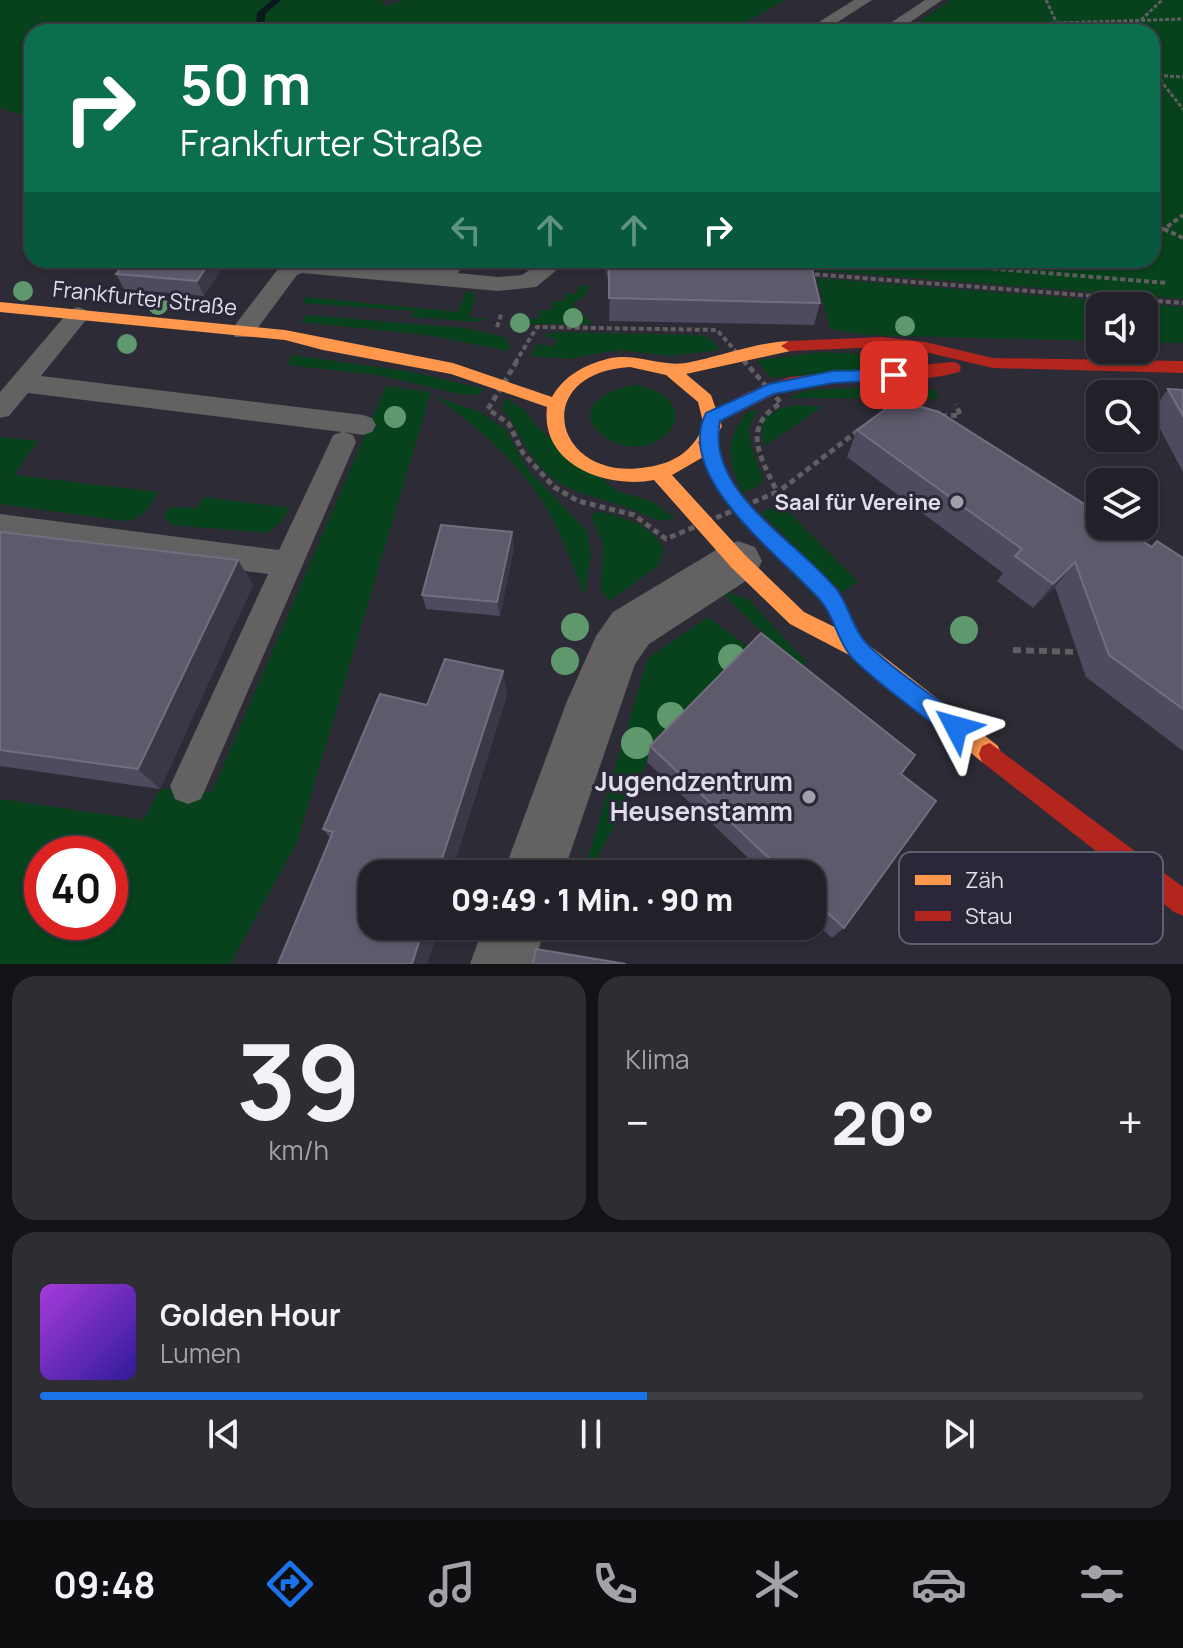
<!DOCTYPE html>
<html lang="de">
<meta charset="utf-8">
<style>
body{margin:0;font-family:Manrope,sans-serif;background:#2e2d34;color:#f1f3f6;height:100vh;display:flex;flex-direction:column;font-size:30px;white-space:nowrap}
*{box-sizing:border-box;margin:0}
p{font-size:26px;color:#a2a3a8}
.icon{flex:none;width:44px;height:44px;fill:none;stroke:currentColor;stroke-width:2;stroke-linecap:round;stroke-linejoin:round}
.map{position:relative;height:964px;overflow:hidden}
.side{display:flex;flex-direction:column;gap:12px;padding:12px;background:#131216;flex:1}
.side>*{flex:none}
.hud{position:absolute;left:24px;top:24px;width:1136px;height:244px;border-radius:24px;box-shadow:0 2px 6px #0004,0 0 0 2px #3f3e45;background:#0b6e4f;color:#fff;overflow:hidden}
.tools{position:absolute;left:1086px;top:292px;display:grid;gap:16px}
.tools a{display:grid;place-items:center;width:72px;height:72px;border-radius:16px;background:#222028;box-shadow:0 2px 6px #0004,0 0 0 2px #3f3e45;font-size:40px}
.speed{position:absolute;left:24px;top:836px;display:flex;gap:16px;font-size:40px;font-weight:700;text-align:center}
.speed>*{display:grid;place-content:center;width:104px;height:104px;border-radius:50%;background:#222028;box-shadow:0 2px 6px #0004,0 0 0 2px #3f3e45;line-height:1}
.speed .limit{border:12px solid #d22;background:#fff;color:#111}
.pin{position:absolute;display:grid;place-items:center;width:68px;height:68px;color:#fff;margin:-34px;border-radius:16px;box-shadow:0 4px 12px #0006}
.me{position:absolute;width:88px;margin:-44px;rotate:309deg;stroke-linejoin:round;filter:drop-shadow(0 0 6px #0008)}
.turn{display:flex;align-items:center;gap:28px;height:168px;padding:0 24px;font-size:36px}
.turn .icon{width:104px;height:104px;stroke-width:2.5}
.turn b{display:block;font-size:56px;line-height:68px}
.lanes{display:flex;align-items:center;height:76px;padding:0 24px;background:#0003;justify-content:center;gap:40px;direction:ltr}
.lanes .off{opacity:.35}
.big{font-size:60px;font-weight:800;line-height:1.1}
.side .tile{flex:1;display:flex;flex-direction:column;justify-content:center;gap:12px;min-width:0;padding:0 28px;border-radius:24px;background:#2e2d34}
.side .dial{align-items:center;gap:0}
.dial b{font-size:104px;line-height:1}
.song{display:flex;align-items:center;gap:24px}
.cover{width:96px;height:96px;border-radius:12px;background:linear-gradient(135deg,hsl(280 70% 55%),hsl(250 70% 35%))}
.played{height:8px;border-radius:4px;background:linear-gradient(90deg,#1a73e8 55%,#3f3e45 55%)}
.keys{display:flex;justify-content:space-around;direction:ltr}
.heat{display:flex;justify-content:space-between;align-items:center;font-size:44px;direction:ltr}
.side .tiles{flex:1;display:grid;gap:12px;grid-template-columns:1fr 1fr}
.tile:last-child{grid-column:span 2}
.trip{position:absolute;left:358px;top:860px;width:468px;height:80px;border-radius:24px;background:#222028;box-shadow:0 2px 6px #0004,0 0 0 2px #3f3e45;font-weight:800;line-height:80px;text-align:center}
.tab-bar{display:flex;height:128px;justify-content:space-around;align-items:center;background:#0e0d10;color:#a2a3a8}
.tab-bar .icon{width:56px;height:56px}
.tab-bar .current{color:#1a73e8}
.tab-bar b{font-size:36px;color:#f1f3f6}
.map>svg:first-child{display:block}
</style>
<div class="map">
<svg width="1183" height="964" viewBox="0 0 1183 964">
<rect width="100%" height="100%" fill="#2d2b35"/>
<g fill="#07421c" fill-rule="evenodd">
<polygon points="0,0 381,0 386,6 404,0 785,0 729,32 32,32 32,118 0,108"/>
<polygon points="951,0 1183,0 1183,299 759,266 759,260 1152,260 1152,32 903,32"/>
<polygon points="817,278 1183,307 1183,343 1144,342 1144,306 1100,306 1100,341 863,335 830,329"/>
<polygon points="578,286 590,286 586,295 573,304 576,312 581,311 587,320 593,321 592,324 509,324 511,318 538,319 540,310 552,310 553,301 565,301 566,293 577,294"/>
<polygon points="466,291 473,293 475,298 469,317 489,319 477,322 411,317 414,311 302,303 306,297 458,312"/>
<polygon points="305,315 465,328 502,336 510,345 508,351 427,335 301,322"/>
<polygon points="553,332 698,335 708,337 720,350 671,356 618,350 569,359 530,356 537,344 554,347 557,339 543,336"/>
<polygon points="822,352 919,357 924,364 771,378 757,360"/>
<polygon points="292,355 413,372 484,389 480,394 463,395 378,375 287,365"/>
<path d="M 637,385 C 717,403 655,472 605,437 C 568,411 608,387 637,385 Z"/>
<path d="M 386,386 L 431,392 L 297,842 L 230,964 L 0,964 L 0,799 L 144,820 L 160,789 L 212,792 ZM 42,854 L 110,854 L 110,922 L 42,922 Z"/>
<polygon points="879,387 935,390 938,399 787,398 809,390"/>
<path d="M 434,396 L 480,412 L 505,429 L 528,470 L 587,531 L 591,555 L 584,596 C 576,575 569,552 559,532 C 532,474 486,432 434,396 Z"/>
<path d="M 505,398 L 525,410 L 537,427 L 617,491 L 651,501 L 675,518 C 654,525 647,514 628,508 C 589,493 558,494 532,456 C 520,440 516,424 502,409 Z"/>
<polygon points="798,405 822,407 765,446 761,434 764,418 781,408"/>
<path d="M 760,410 C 738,428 756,457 763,479 L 758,486 L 742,493 C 728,456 723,446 747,412 Z"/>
<path d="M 0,437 L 38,441 L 14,475 L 158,492 C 149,508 144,519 124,521 L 0,504 Z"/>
<polygon points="204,497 290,508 282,521 267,533 172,525 163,515 171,507 197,508"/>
<polygon points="780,506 788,511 858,582 842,592 760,512"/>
<path d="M 597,511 C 621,517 653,524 664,550 L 658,566 L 611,600 L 607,599 L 601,589 L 603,543 L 591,517 Z"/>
<polygon points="719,590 748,599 806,662 799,668"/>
<polygon points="708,617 755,652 647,762 589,874 583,874 648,658"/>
</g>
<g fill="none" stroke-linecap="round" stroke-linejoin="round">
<g fill="#09191c" fill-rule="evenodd">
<polygon points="272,0 281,0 265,14 264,32 256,32 257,13"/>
<polygon points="32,247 32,255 26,254 26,250"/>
</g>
<g stroke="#605e61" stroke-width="3" stroke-dasharray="4 2" stroke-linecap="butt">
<polyline points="1046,0 1061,32"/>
<polyline points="1141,20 1162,0"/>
<polyline points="962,32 994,25 1183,19"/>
<polyline points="1152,75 1183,77"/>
<polyline points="1156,75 1183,109"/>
</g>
<g stroke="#605e61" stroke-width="4" stroke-dasharray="5 3" stroke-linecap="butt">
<polyline points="1152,229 1164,229 1183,215"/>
<polyline points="1164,229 1183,238"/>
<polyline points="889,260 1167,283"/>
<polyline points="812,278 811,274 1183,303"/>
<polyline points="497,327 502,312"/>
<polyline points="515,363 537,327 717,330 746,363"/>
</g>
<g stroke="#605e61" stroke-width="5" stroke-dasharray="6 4" stroke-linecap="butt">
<path d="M 517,361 L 488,409 L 509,424 L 523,453 L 554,487 L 578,501 L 634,515 L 666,539 L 777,492 C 761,457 740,428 781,403 L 744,361"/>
<polyline points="941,416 960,415 956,404"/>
<polyline points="782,489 860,429"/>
</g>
<polyline stroke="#605e61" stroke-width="6" stroke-dasharray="8 5" stroke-linecap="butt" points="1013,650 1077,652"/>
<g fill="#646162" fill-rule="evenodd">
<polygon points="854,0 872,0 822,32 803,32"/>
<polygon points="925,0 942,0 896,32 877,32"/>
<polygon points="310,260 423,269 447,260 474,260 457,273 498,277 522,275 544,260 569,260 536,287 498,291 302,273 297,275 251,337 235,337 231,331 235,325 281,265"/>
<polygon points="78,307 86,310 90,315 41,376 363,415 372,418 376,425 372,432 363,435 344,432 353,435 356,442 201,799 188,804 175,799 170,786 268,574 0,538 0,514 279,550 330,442 333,435 342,432 28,393 9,416 0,418 0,392 70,310"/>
</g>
<g fill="#646162" fill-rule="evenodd">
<polygon points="738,541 755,547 762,561 755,575 649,644 635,664 563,874 503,874 567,701 596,636 613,612 721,547"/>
<polygon points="484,926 546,926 534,964 470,964"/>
</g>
<path fill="#ff974d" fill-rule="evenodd" d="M 0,302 L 285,330 L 453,363 L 552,397 C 564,376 584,365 607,359 C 634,352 659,367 686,363 C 712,359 773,337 795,342 L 797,346 L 795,350 L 686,374 L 711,395 L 722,426 L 705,456 L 672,475 L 745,555 L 804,612 L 865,642 L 998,746 L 1001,754 L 998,762 L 990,765 L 982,762 L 851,656 L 790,624 L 731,567 L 654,480 C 608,489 540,466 547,407 L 451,374 L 323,350 L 285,340 L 0,312 ZM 630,367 L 666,375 L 698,402 L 704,426 C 692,451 675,463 648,467 C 554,484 527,373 630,367 Z"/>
<g fill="#b3261e" fill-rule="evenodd">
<polygon points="882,337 925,342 993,358 1183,361 1183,373 993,368 925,352 882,347 789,351 781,346 789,341"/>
<path d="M 953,362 L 959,364 L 961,368 L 959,372 C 905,387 845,376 791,389 C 770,393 722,427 706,422 L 704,418 L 706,414 L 748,392 L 790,377 Z"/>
<polygon points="707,436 713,437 728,475 748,503 837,591 868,649 865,656 858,658 851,656 823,603 734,513 711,477 698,442"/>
<polygon points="990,743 1183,887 1183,916 1174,912 982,762 979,754 982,746"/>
</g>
</g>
<g fill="#60986e">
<circle cx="23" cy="291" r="10"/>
<circle cx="158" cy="305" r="10"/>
<circle cx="573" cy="318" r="10"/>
<circle cx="520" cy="323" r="10"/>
<circle cx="905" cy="326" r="10"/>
<circle cx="127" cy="344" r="10"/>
<circle cx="395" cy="417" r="11"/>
<circle cx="575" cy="627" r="14"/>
<circle cx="964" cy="630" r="14"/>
<circle cx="732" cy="658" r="14"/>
<circle cx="565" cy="661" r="14"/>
<circle cx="671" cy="716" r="14"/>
<circle cx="637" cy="743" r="16"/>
</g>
<g fill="#4f4a5d">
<polygon points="127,260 227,260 204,296 124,289 116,274"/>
<polygon points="606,260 810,260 820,303 814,325 609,321 610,285 606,273"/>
<polygon points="1168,389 1183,390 1183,472 1151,412"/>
<polygon points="857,430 1151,547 1183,558 1183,751 1086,677 1055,587 1033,608 997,581 1003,573 847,457"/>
<polygon points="0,532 238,560 253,585 160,789 0,766"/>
<polygon points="512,532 514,547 500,616 426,609 422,595"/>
<polygon points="445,659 503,671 507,695 451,874 372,874 372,926 439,926 427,964 278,964 330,838 323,829 380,694 427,705"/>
<polygon points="650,746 901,774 844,928 832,938 812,919 812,874 765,874 647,762"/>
</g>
<g fill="#3b3746">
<polygon points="211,260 227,260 204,296 197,281"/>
<polygon points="512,532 514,547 500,616 497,602"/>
<polygon points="238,560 253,585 160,789 138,769"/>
<polygon points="1075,562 1055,587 1033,608 1053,584"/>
<polygon points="503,671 507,695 451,874 441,874 441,862"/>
<polygon points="424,926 439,926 427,964 412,964"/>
</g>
<g fill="#5e5a6c" stroke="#726e7f" stroke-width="2">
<polygon points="127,260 211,260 197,281 116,274"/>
<polygon points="609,260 810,260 820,303 609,298"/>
<polygon points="1168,389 1183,390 1183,416"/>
<polygon points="898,400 939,412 1100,514 1100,526 1118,526 1152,547 1157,541 1183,558 1183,709 1109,655 1075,562 1053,584 1015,556 1022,549 857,430"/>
<polygon points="441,525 512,532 497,602 422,595"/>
<polygon points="0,532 238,560 138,769 0,750"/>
<polygon points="761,633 915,755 901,774 936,801 844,928 812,898 812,874 786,874 650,746"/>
<polygon points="445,659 503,671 441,862 445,863 441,874 372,874 372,926 424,926 412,964 278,964 333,832 323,829 380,694 427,705"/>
<polygon points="536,949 626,964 533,964"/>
</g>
<path fill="#1a73e8" stroke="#114b97" stroke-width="2" d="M 894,370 L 900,371 L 900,379 L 833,383 L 773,394 L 720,421 C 705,493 798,541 837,590 C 849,606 853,630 867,644 C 895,672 933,695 964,720 L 967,727 L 964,735 L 956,738 C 942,733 859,668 850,655 C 837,639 834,616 821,601 C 783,557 673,479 706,413 L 769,384 L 833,371 Z"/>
<g fill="#a19faa" stroke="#2a2739" stroke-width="3">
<circle cx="957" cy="502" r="8"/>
<circle cx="809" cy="797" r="8"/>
</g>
<g text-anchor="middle" stroke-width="6" stroke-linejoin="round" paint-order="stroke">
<g font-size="22" fill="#dfdde9" stroke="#2a2739">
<text transform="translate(145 298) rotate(6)" y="8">Frankfurter Straße</text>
</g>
<g font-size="22" font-weight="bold" fill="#dfdde9" stroke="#2a2739" text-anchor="end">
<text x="941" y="510">Saal für Vereine</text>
</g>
<g font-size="26" font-weight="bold" fill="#dfdde9" stroke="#2a2739" text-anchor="end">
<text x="793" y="791">Jugendzentrum<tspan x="793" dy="30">Heusenstamm</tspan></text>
</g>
</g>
<rect x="899" y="852" width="264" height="92" rx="12" fill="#2a2739" stroke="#605e6e" stroke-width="2"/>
<rect x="915" y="875" width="36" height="10" fill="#ff974d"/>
<rect x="915" y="911" width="36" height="10" fill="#b3261e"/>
<g font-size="22" fill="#dfdde9">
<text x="965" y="888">Zäh</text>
<text x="965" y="924">Stau</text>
</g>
</svg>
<div class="tools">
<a><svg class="icon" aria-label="sound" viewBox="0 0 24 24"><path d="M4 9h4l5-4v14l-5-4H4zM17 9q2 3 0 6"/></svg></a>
<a><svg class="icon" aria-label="search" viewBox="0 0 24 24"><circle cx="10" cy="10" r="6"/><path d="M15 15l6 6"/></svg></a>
<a><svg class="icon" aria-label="layers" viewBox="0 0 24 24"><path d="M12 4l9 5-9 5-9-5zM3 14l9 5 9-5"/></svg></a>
</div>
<div class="speed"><div class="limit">40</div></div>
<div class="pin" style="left:894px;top:375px;background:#d93025"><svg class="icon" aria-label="arrive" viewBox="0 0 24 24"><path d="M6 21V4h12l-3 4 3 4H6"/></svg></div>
<svg class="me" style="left:956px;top:727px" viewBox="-20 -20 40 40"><path d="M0-17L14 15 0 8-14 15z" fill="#1a73e8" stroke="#fff" stroke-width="4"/></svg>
<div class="trip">09:49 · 1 Min. · 90 m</div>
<div class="hud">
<div class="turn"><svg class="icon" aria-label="right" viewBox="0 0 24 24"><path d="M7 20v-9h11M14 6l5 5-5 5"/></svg><div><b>50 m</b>Frankfurter Straße</div></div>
<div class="lanes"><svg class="icon off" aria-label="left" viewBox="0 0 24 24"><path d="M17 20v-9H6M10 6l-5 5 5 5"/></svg><svg class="icon off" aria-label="ahead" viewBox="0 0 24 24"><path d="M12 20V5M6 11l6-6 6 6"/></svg><svg class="icon off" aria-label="ahead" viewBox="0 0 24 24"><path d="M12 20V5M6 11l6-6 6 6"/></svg><svg class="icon" aria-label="right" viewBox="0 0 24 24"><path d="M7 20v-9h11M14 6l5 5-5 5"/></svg></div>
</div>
</div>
<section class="side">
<div class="tiles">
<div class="tile dial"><b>39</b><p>km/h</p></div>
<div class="tile"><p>Klima</p>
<div class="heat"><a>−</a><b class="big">20°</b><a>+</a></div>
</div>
<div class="tile">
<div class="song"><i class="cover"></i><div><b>Golden Hour</b><p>Lumen</p></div></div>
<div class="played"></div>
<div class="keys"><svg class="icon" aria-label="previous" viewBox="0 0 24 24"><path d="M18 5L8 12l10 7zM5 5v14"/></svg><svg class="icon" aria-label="pause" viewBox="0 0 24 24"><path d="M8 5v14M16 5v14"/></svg><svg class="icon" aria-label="next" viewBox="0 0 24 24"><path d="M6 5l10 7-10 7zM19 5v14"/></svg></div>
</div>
</div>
</section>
<nav class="tab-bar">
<b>09:48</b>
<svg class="icon current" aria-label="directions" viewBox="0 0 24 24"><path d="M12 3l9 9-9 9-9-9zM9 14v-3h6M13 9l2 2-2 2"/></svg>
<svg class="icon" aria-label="music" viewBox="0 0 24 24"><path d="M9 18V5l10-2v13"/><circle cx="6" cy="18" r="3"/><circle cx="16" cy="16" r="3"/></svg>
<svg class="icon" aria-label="phone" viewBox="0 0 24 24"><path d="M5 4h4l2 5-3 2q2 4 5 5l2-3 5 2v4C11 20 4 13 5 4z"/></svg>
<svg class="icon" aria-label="climate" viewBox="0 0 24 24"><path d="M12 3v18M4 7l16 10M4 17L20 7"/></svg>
<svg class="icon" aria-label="car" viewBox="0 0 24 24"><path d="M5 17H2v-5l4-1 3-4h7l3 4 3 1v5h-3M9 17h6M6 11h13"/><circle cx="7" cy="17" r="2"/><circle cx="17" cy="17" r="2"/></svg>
<svg class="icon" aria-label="filters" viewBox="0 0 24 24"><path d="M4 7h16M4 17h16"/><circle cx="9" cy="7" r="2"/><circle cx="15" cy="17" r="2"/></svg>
</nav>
